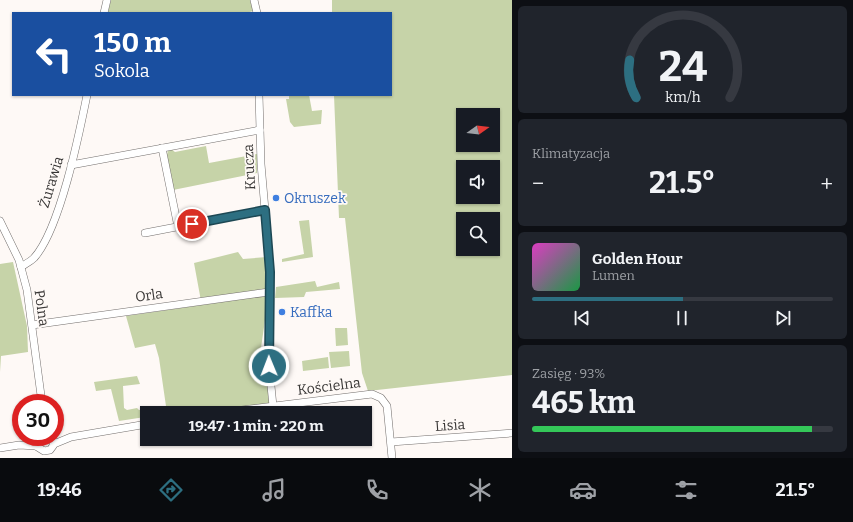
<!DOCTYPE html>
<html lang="pl">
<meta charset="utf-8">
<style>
body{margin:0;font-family:Bitter,serif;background:#20242c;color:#f1f3f6;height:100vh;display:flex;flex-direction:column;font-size:15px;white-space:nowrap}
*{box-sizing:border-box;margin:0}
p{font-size:13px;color:#9ea1a6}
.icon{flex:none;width:22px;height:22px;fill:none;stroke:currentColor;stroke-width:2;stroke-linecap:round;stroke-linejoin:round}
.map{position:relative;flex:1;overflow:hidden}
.drawer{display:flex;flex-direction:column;gap:6px;padding:6px;background:#0d0f14;width:341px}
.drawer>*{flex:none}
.guide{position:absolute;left:12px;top:12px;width:380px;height:84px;border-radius:0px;box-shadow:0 1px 3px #0004;background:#1a4fa0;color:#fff;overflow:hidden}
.needle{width:26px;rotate:76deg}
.tools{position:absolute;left:456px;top:108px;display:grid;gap:8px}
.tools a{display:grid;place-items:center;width:44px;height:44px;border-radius:0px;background:#171b24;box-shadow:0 1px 3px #0004;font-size:20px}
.speed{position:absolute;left:12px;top:394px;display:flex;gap:8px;font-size:20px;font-weight:700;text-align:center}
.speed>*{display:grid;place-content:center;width:52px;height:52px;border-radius:50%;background:#171b24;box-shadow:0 1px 3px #0004;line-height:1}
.speed .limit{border:6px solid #d22;background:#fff;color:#111}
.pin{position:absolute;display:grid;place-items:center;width:34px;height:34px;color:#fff;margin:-17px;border:2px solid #fff;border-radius:50%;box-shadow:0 1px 4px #0007}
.me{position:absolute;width:44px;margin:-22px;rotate:359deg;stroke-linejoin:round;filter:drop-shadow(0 0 3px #0008)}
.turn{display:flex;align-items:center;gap:14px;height:84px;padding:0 16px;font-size:18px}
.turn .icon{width:52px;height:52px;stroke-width:2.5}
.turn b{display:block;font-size:28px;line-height:34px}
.big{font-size:30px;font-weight:700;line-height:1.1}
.drawer .card{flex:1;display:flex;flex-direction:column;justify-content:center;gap:6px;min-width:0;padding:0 14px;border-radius:6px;background:#20242c}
.drawer .dial{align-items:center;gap:0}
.dial svg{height:104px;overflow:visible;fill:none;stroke:#363941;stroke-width:7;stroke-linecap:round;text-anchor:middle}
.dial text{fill:#f1f3f6;stroke:none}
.song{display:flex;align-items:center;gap:12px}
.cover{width:48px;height:48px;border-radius:6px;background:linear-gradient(135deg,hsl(310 70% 55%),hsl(140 70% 35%))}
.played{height:4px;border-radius:2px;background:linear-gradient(90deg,#2d6f81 50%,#363941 50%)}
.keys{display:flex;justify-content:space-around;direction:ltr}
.heat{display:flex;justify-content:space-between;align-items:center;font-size:22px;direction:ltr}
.charge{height:6px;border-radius:3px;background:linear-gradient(90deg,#34c759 93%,#363941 0)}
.trip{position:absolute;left:140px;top:406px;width:232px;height:40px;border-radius:0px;background:#171b24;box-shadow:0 1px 3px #0004;font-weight:700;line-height:40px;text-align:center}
.menu{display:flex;height:64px;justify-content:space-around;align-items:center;background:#090b0e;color:#9ea1a6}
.menu .icon{width:28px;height:28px}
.menu .selected{color:#2d6f81}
.menu b{font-size:18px;color:#f1f3f6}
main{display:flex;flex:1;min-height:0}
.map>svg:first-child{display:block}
</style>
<main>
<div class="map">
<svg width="512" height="458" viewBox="0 0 512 458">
<rect width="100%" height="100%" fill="#fef9f6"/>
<g fill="#c6d3a8" fill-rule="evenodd">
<polygon points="111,0 250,0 253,11 246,13 112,13 108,12"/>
<path d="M 332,0 L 512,0 L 512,375 L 368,391 L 362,373 L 345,218 L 339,218 L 334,95 L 391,95 L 391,13 L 332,13 ZM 463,115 L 493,115 L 493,145 L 463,145 ZM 463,167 L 493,167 L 493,197 L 463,197 ZM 463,219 L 493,219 L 493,249 L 463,249 Z"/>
<polygon points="289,95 309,95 312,111 322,110 321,124 294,127 290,122 286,99 289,99"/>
<polygon points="206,146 209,163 257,154 257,173 173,190 167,155 168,150 171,149 175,152"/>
<polygon points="309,220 313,257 282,262 282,259 304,254 299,221"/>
<polygon points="238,252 243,259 267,257 265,289 201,301 194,263"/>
<polygon points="13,262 27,326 28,352 1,356 0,372 0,264"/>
<polygon points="315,281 317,287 339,282 340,289 306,292 304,297 275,298 276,287"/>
<polygon points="269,292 261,348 272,395 269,406 217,413 167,413 159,358 155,344 135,348 126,316 262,296"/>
<polygon points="335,328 347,328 348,345 336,346"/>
<polygon points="349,351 350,366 331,368 329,352"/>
<polygon points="328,357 329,368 303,371 302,361"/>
<polygon points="137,376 140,384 123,386 124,408 127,410 137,408 139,410 144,409 145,417 119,421 111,389 96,391 94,382"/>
</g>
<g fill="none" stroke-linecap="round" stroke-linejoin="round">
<g stroke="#736f6d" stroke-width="8">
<g id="minor">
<polyline points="254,0 257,13"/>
<polyline points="104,13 107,0"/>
<polyline points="259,95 261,164 269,256 269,366 273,406"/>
<polyline points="162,148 178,227"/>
<polyline points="71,165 260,130"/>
<polyline points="0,221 19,260 27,290 42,403"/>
<polyline points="145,233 265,210"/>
<path d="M 21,267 C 25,264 30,262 34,258 C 60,229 79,135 87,95"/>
<polyline points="32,325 269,292"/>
<polyline points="217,413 372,394 381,398 387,406 392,458"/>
<polyline points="36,437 36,446 44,451 50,450 53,446 53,437"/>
<polyline points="391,442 512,433"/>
<polyline points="54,444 71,437 147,424"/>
<polyline points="0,448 19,445 36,446"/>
</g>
</g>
<use href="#minor" stroke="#fff" stroke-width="7"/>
</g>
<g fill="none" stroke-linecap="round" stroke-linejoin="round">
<g stroke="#1d4854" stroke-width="10">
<polyline id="route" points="192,224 265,210 270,272 269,366"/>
</g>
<use href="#route" stroke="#2d6f81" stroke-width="7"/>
</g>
<g fill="#3f7fe0" stroke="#fef9f6" stroke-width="1.5">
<circle cx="276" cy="198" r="4"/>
<circle cx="282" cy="312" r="4"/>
</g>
<g text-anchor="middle" stroke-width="3.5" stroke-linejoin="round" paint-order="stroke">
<g font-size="14" fill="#383635" stroke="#fef9f6">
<text transform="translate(249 167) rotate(-93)" y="5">Krucza</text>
<text transform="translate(51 182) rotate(-73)" y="5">Żurawia</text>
<text transform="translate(149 295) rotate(-8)" y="5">Orla</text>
<text transform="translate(42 308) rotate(82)" y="5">Polna</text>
<text transform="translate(329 386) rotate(-7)" y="5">Kościelna</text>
<text transform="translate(450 425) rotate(-4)" y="5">Lisia</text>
</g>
<g font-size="14" fill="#366cbe" stroke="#fef9f6" text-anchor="start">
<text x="284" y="203">Okruszek</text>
<text x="290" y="317">Kaffka</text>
</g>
</g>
</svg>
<div class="tools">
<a><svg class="needle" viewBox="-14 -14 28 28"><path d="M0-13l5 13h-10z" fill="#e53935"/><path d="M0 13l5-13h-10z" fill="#9ea1a6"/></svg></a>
<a><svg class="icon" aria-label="sound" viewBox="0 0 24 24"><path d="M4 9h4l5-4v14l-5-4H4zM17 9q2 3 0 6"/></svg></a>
<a><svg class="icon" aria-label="search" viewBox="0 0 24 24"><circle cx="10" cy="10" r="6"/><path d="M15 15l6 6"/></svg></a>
</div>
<div class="speed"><div class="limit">30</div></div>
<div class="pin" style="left:192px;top:224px;background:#d93025"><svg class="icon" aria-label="arrive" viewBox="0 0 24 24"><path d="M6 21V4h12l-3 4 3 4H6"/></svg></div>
<svg class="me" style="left:269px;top:366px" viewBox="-20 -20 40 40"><circle r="17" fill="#2d6f81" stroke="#fff" stroke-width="3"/><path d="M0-11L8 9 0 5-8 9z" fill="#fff"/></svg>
<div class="trip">19:47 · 1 min · 220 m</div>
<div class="guide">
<div class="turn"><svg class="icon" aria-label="left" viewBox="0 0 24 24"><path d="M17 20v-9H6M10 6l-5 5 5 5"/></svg><div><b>150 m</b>Sokola</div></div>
</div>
</div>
<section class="drawer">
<div class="card dial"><svg viewBox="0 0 100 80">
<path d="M14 69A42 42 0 1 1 86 69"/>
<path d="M14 69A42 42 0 0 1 9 40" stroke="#2d6f81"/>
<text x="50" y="56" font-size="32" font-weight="700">24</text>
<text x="50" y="72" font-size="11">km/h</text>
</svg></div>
<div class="card"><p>Klimatyzacja</p>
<div class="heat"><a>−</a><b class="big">21.5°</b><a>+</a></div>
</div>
<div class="card">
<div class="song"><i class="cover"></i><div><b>Golden Hour</b><p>Lumen</p></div></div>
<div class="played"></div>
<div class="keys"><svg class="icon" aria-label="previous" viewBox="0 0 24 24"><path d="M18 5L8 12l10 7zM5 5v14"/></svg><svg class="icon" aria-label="pause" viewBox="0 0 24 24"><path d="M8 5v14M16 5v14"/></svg><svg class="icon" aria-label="next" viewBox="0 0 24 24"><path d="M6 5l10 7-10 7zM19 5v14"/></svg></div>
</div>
<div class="card"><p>Zasięg · 93%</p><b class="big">465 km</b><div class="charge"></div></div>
</section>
</main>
<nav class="menu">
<b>19:46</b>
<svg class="icon selected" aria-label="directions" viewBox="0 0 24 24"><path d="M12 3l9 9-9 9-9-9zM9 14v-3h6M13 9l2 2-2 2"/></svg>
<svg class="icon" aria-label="music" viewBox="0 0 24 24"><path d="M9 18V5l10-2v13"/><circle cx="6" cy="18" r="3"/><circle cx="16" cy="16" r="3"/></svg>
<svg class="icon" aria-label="phone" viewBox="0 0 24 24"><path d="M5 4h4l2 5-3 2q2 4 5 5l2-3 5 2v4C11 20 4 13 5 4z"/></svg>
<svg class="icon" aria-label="climate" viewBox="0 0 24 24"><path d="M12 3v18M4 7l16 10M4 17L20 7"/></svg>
<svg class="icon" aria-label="car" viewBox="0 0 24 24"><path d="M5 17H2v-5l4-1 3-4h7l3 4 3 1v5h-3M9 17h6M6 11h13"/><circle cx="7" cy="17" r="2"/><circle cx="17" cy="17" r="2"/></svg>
<svg class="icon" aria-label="filters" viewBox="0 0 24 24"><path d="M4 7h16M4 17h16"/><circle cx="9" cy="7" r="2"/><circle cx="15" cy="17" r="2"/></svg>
<b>21.5°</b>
</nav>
